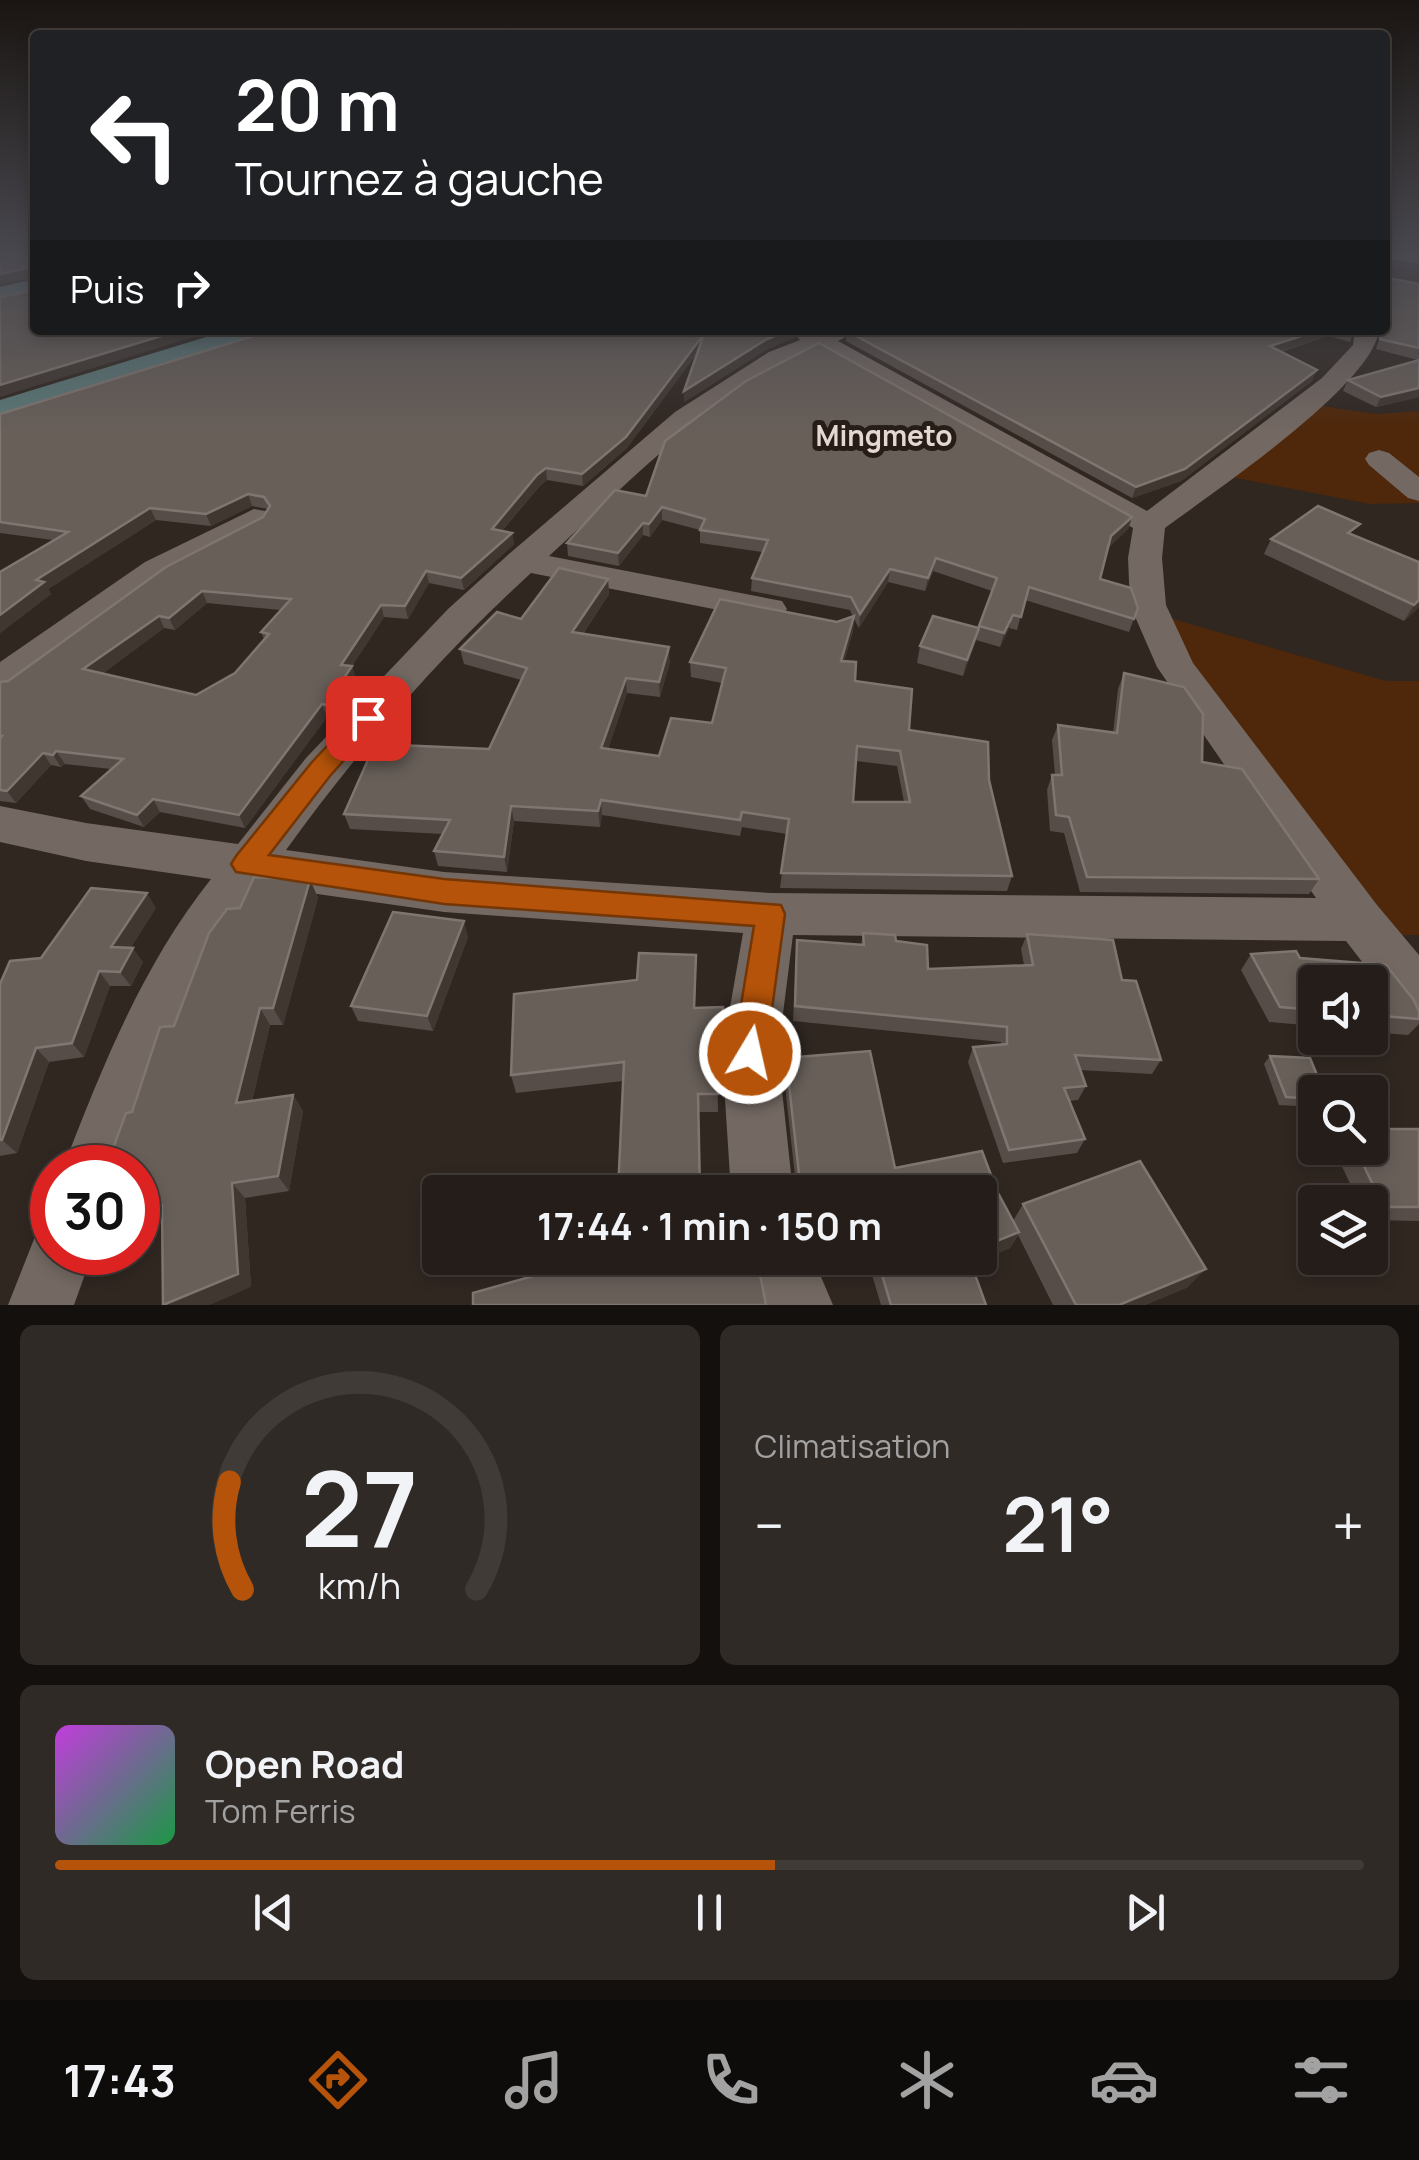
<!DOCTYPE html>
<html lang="fr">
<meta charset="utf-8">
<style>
body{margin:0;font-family:Manrope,sans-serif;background:#302a26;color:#f1f3f6;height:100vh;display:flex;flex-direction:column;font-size:38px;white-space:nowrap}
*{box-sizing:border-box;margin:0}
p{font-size:32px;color:#a3a2a2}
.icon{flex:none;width:55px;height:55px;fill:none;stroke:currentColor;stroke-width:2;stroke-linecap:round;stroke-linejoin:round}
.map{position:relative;height:1305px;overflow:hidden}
.side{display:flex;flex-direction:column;gap:20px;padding:20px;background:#14100e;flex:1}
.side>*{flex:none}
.top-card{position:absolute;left:30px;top:30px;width:1360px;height:305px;border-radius:10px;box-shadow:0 5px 15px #0003,0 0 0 2px #413b38;background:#202124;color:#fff;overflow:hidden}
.tools{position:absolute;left:1298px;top:965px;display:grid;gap:20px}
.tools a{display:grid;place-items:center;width:90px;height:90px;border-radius:10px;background:#241d19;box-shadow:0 5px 15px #0003,0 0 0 2px #413b38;font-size:50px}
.speed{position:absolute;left:30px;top:1145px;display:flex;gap:20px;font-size:50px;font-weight:700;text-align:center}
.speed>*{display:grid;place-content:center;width:130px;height:130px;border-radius:50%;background:#241d19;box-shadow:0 5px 15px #0003,0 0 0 2px #413b38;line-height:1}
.speed .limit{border:15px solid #d22;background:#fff;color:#111}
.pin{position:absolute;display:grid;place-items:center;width:85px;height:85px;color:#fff;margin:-42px;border-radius:20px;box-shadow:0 5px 15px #0006}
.me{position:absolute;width:110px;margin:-55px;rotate:9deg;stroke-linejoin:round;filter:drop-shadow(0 0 8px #0008)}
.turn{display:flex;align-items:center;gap:35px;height:210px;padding:0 40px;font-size:45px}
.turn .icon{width:130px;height:130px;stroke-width:2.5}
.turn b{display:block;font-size:70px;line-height:85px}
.then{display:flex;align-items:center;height:95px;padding:0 40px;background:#0003;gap:20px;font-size:38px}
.big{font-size:75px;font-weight:700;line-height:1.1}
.side .widget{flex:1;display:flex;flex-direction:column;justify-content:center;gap:15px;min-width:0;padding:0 35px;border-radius:15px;background:#302a26}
.side .dial{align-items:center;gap:0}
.dial svg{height:260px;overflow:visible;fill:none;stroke:#413b38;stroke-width:7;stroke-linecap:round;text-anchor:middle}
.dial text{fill:#f1f3f6;stroke:none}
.song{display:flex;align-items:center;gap:30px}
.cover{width:120px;height:120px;border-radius:15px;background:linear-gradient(135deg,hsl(290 70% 55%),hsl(140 70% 35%))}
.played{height:10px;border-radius:5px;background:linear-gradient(90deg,#b45309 55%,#413b38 55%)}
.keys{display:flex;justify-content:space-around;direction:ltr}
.heat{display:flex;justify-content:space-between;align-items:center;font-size:55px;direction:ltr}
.side .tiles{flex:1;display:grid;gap:20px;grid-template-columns:1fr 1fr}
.widget:last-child{grid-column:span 2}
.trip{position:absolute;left:422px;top:1175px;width:575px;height:100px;border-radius:10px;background:#241d19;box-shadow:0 5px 15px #0003,0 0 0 2px #413b38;font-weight:700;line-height:100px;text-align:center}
.menu{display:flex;height:160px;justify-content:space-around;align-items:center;background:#0e0c0a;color:#a3a2a2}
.menu .icon{width:70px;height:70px}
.menu .current{color:#b45309}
.menu b{font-size:45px;color:#f1f3f6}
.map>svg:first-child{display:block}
</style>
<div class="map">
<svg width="1419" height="1305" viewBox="0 0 1419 1305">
<rect width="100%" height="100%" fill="#302721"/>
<g fill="#4f270a">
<polygon points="1315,405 1376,414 1419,411 1419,503 1370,504 1226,476"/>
<polygon points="1156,614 1386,681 1419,681 1419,935 1375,935"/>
</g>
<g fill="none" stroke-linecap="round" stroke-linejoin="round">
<g fill="#736862" fill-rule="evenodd">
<polygon points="1385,251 1419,251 1419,263 1385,259"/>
<path d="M 800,330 L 858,330 L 838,341 L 1147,511 L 1322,378 L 1353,345 L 1355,330 L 1379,330 C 1373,385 1212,493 1165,528 L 1162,558 L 1166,605 L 1193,663 L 1377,905 L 1419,955 L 1419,1018 L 1400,1011 L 1346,941 L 793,935 L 778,1053 L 793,1192 L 731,1192 L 722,1053 L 743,933 L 444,912 L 261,886 L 213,953 L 164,1052 L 123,1168 L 63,1168 C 103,1065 142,966 211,879 L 86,861 L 0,842 L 0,806 L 86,823 L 238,844 L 306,758 L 448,609 L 509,554 L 675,412 L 769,352 L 800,340 L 796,335 ZM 818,350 L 1133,528 L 1128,558 L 1130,605 L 1157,667 L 1316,898 L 771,893 L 444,872 L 286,850 C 358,750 440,656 531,573 L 769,620 L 782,617 L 787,609 L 782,601 L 549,556 C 631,481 713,392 818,350 Z"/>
<polygon points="1379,450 1389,453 1419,477 1419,501 1408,498 1369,465 1365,459 1369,453"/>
<polygon points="254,509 265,511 270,518 265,525 169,576 14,690 0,694 0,662 145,562"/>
<polygon points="52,1223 52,1252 93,1252 74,1305 8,1305 38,1229"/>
<polygon points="748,1258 813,1258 833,1305 767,1305"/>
</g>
<g fill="#5c7877" fill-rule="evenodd">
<polygon points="35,279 35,297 0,305 0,287"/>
<polygon points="229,330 279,330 274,337 0,423 0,400"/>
</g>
</g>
<g fill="#574d48" fill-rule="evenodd">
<polygon points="1385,274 1388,278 1419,284 1419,397 1376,407 1343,391 1348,380 1418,360 1376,349 1382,331 1382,330 1385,330"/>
<polygon points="849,330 1354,330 1350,342 1328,336 1281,352 1312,381 1181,481 1132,498 846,341 847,331"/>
<path d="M 794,332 L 794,338 L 767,349 L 684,402 L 697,353 L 627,448 L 583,486 L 547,480 L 539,487 L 502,531 L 512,533 L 514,544 L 464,590 L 429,583 L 408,619 L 384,617 L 352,666 L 356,679 L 331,717 L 327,717 L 245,828 L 160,812 L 144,827 L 90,809 L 81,796 L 111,769 L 65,764 L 61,767 L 51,765 L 16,803 L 0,801 L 0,682 L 8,681 L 263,517 L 268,509 L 252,506 L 211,526 L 156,520 L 48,589 L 51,594 L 0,633 L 0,572 L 53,540 L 0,533 L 0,414 ZM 207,603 L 281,610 L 261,632 L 264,639 L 235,673 L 196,695 L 102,674 L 164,628 L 175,630 Z"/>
<path d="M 646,496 L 1132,517 L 1128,529 L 1108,548 L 1100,579 L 1138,608 L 1129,632 L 1025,600 L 1017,630 L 1009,628 L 1000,647 L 976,640 L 963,676 L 917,663 L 920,646 L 978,628 L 992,591 L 933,571 L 925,591 L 888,582 L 859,628 L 854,619 L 853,631 L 844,661 L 855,681 L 909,730 L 989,780 L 1012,876 L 1007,891 L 780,888 L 787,834 L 742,827 L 740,836 L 602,815 L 600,827 L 514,821 L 507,872 L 438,866 L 434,851 L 442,834 L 350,829 L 344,814 L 489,749 L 521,680 L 464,664 L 460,649 L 608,579 L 609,594 L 583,634 L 670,662 L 660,697 L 627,693 L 608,749 L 659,756 L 712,723 L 722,683 L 691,677 L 690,662 L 853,617 L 850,610 L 751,591 L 752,578 L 762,552 L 700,543 L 700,530 L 662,520 L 650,537 L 643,535 L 619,566 L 568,556 L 567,543 ZM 856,761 L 897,766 L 904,802 L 853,802 Z"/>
<polygon points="1271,539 1419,562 1419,607 1404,621 1264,554"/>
<polygon points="1124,673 1202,762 1319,879 1309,894 1080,892 1064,833 1050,831 1047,790 1052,775 1055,775 1052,740 1058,725 1113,733 1118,689"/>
<polygon points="310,880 318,898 283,1025 270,1025 252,1101 293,1095 303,1111 289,1191 245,1198 251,1287 162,1223 138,1228 138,1168 111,1154 174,1026 240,908"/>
<polygon points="156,908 131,947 143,962 131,986 110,986 84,1057 49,1062 17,1153 0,1156 0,984 41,958"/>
<polygon points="863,933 896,941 928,969 1024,965 1021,949 1027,934 1122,980 1161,1060 1152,1074 1080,1070 1086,1086 1078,1100 1069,1101 1085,1139 1077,1153 1003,1163 968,1062 973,1047 1001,1045 1001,1042 793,1021 797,940 861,945"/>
<polygon points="468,937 433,1031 358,1021 351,1006"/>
<polygon points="1296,951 1300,958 1386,965 1413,999 1419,1011 1419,1024 1408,1035 1370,1032 1370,982 1315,982 1315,1026 1269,1022 1241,970 1251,954"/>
<polygon points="696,974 695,1008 723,1007 723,1026 717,1059 718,1112 698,1112 623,1081 516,1093 511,1075"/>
<polygon points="1270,1056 1315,1092 1315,1107 1279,1105 1264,1064"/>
<polygon points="786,1058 895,1168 997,1191 1013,1221 1023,1204 1188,1287 1145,1305 1053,1305 1018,1235 1010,1248 971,1264 986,1305 881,1305 867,1258 980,1258 980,1192 780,1192 780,1190 785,1189 787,1179 795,1176 784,1077"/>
<polygon points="1419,1129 1419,1221 1370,1220 1370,1202 1359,1202 1333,1148 1370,1148"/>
</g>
<g fill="#403731">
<polygon points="33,267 35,277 0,284 0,274"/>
<polygon points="181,330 216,330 0,397 0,385"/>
<polygon points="790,330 796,330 794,332 794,338 767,349 684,402 684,391 767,339"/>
<polygon points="1320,330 1330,330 1328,336 1266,356 1270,346"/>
<polygon points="704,334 704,343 627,448 583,486 582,474"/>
<polygon points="1317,370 1312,381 1181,481 1132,498 1136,487"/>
<polygon points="1419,388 1419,397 1376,407 1381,397"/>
<polygon points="546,468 547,480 539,487 494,540 492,529 537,475"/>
<polygon points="248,494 252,506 211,526 206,514"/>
<polygon points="662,507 662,520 650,537 649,524"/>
<polygon points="150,508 156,520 48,589 51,594 0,633 0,615 36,580"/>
<polygon points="1132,517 1128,529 1107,549 1111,536"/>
<polygon points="643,523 643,535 619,566 618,553"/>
<polygon points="512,533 514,544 464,590 461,578"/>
<polygon points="936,558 933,571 925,591 928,578"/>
<polygon points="890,569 888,582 859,628 860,614"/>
<polygon points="426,571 429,583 408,619 405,606"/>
<polygon points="608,579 609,594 574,647 572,632"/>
<polygon points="202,591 207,603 175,630 169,618"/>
<polygon points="1419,600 1419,607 1404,621 1414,605"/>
<polygon points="381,605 384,617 352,666 356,679 331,717 326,705 341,665"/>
<polygon points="1013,615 1009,628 1000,647 1004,633"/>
<polygon points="159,616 164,628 91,682 83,669"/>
<polygon points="854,616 853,631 839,676 841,661"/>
<polygon points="979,628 975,644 963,676 967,660"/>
<polygon points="669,647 670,662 660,697 659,682"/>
<polygon points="626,678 627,693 603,763 601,748"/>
<polygon points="322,704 327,717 245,828 239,815"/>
<polygon points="56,751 65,764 61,767 53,755"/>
<polygon points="43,753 51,765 16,803 7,791"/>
<polygon points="153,799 160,812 144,827 137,815"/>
<polygon points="601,800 602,815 600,827 598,811"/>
<polygon points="511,806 514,821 507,872 504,857"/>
<polygon points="310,880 318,898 283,1025 273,1008"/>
<polygon points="147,893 156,908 122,962 111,947"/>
<polygon points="464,921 468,937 433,1031 427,1016"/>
<polygon points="133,948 143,962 131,986 120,972"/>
<polygon points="99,971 110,986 84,1057 72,1043"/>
<polygon points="723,1007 723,1026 716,1064 716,1045"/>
<polygon points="260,1008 270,1025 248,1119 236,1103"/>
<polygon points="36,1048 49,1062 17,1153 2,1140"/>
<polygon points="293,1095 303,1111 289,1191 278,1176"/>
<polygon points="232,1183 245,1198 251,1287 210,1305 166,1305"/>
<polygon points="162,1205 176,1220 138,1228 138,1211"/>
<polygon points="1019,1232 1010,1248 959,1269 965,1258 980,1258 980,1248"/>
<polygon points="1206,1269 1188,1287 1145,1305 1119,1305"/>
</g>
<g fill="#685f59" stroke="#7f7671" stroke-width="2.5" fill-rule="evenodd">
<polygon points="0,251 35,251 35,330 181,330 0,385 0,297 34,290 33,267 0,274"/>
<polygon points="1385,274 1388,278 1419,284 1419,348 1380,339 1387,322 1385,319"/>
<path d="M 273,330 L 790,330 L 767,339 L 684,391 L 704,334 L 626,437 L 582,474 L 546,468 L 537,475 L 492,529 L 512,533 L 461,578 L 426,571 L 405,606 L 381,605 L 341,665 L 352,666 L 326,705 L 322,704 L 239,815 L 153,799 L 137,815 L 81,796 L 123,759 L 56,751 L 53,755 L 43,753 L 7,791 L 0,790 L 0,739 L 2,736 L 0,736 L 0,682 L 8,681 L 166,567 L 263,517 L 270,506 L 264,497 L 248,494 L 206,514 L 150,508 L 36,580 L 44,582 L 0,615 L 0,572 L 68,532 L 0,522 L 0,414 ZM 202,591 L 291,599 L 261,632 L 269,634 L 235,673 L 196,695 L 83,669 L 159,616 L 169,618 Z"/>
<polygon points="849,330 1320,330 1270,346 1317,370 1185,469 1136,487 847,331"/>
<polygon points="819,343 1132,517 1111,536 1100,579 1131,588 1138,608 1134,619 1029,587 1021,617 1013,615 1004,633 979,626 997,578 936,558 928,578 890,569 860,614 851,597 752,578 768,540 700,530 705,519 662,507 649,524 643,523 618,553 567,543 615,490 646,496 665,441 746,381"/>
<polygon points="1419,360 1419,388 1381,397 1348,380"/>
<polygon points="1318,506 1360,524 1348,533 1419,562 1419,600 1414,605 1271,539"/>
<path d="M 559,568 L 608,579 L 572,632 L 669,647 L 659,682 L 626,678 L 601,748 L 659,756 L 671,718 L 712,723 L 726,668 L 690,662 L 720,599 L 837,622 L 854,616 L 841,661 L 856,662 L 855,681 L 912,689 L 909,730 L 988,742 L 989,780 L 1012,876 L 781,873 L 789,819 L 742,812 L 740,820 L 601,800 L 598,811 L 511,806 L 504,857 L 434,851 L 450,820 L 344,814 L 375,744 L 489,749 L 527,668 L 460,649 L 497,612 L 521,619 ZM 857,746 L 900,751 L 910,802 L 853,802 Z"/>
<polygon points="933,616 979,628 967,660 920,646"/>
<polygon points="1124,673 1184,687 1203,714 1202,762 1242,769 1319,879 1087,877 1069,817 1056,815 1052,775 1062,775 1058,725 1117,733"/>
<polygon points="254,877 310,880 273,1008 260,1008 236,1103 293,1095 278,1176 232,1183 238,1274 163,1305 162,1205 138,1211 138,1168 97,1168 99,1157 111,1154 126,1113 132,1112 160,1027 174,1026 209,933 227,909 240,908"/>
<polygon points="91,888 147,893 111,947 133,948 120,972 99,971 72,1043 36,1048 2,1140 0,1140 0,984 10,961 41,958"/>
<polygon points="393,912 464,921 427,1016 351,1006"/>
<polygon points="863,933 895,935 896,941 927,945 928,969 1033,965 1027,934 1113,940 1122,980 1136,981 1161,1060 1075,1055 1086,1086 1064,1088 1085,1139 1009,1150 973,1047 1007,1044 1007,1027 795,1006 797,940 864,945"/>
<polygon points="1296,951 1300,958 1386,965 1413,999 1419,1011 1419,1019 1370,1015 1370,982 1315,982 1315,1010 1280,1007 1251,954"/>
<polygon points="639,953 696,955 694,1008 723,1007 716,1045 718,1094 698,1094 700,1192 618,1192 624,1062 511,1075 514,994 637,980"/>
<polygon points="870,1051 895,1168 982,1151 997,1191 1019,1232 980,1248 980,1192 781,1192 780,1190 788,1188 787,1179 799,1174 786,1058"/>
<polygon points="1270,1056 1310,1058 1324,1092 1315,1092 1315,1099 1286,1097"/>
<polygon points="1370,1129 1419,1129 1419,1207 1384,1207 1355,1148 1370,1148"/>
<polygon points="1140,1161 1206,1269 1119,1305 1076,1305 1023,1204"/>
<polygon points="597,1258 753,1258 761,1279 766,1305 473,1305 473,1293"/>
<polygon points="877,1258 969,1258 986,1305 891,1305"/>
</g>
<linearGradient id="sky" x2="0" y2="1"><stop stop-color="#1a1512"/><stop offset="0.58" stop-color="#48474e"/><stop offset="1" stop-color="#48474e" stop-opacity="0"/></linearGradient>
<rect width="1419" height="433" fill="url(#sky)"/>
<polygon fill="#b45309" stroke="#753606" stroke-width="2.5" points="368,709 380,718 376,724 330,776 269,855 444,879 781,905 785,914 766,1053 761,1065 750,1070 738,1065 733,1053 754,926 444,904 236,872 231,864 236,856 312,762 359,712"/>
<g text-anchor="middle" stroke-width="10" stroke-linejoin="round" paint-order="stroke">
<g font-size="28" font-weight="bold" fill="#e5d8d1" stroke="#261d18">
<text x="884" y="446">Mingmeto</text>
</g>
</g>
</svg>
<div class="tools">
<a><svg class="icon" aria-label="sound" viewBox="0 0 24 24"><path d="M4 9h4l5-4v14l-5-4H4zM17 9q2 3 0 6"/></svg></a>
<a><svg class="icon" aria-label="search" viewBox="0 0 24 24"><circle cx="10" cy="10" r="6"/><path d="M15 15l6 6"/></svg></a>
<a><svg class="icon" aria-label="layers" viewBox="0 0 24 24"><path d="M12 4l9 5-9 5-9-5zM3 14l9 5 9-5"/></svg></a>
</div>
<div class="speed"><div class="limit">30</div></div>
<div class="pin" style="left:368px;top:718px;background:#d93025"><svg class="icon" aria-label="arrive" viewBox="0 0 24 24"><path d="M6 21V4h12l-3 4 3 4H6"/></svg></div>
<svg class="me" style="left:750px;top:1053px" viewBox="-20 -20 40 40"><circle r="17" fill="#b45309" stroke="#fff" stroke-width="3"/><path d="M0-11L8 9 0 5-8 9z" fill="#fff"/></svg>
<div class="trip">17:44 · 1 min · 150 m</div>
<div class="top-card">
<div class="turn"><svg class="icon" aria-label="left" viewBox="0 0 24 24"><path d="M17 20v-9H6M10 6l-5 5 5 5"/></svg><div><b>20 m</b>Tournez à gauche</div></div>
<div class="then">Puis<svg class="icon" aria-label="right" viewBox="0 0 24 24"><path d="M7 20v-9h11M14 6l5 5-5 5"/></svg></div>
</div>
</div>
<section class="side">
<div class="tiles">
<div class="widget dial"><svg viewBox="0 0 100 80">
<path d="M14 69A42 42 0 1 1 86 69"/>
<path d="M14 69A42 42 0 0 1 10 36" stroke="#b45309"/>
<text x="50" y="56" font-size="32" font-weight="700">27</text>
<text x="50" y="72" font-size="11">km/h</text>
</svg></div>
<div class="widget"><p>Climatisation</p>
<div class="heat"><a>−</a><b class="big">21°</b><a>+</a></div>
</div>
<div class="widget">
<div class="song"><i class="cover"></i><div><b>Open Road</b><p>Tom Ferris</p></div></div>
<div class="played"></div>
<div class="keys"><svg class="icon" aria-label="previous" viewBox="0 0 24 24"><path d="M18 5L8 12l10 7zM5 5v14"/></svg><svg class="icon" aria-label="pause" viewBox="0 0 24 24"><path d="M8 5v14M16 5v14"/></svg><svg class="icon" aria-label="next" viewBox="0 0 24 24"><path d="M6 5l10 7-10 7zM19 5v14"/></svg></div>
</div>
</div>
</section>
<nav class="menu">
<b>17:43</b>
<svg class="icon current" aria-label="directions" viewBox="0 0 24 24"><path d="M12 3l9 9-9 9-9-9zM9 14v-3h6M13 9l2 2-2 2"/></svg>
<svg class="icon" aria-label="music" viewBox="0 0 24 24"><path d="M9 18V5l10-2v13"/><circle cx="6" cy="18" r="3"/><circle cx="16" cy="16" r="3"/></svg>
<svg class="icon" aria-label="phone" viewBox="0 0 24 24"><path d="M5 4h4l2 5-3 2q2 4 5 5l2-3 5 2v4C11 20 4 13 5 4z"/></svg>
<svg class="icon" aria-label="climate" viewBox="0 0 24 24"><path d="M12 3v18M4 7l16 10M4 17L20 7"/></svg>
<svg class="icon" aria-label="car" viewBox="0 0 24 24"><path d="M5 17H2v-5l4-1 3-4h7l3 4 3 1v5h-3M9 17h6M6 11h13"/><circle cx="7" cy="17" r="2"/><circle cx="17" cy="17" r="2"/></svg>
<svg class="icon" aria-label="filters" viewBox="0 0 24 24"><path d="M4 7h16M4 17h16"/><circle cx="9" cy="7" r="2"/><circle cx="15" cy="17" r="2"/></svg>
</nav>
